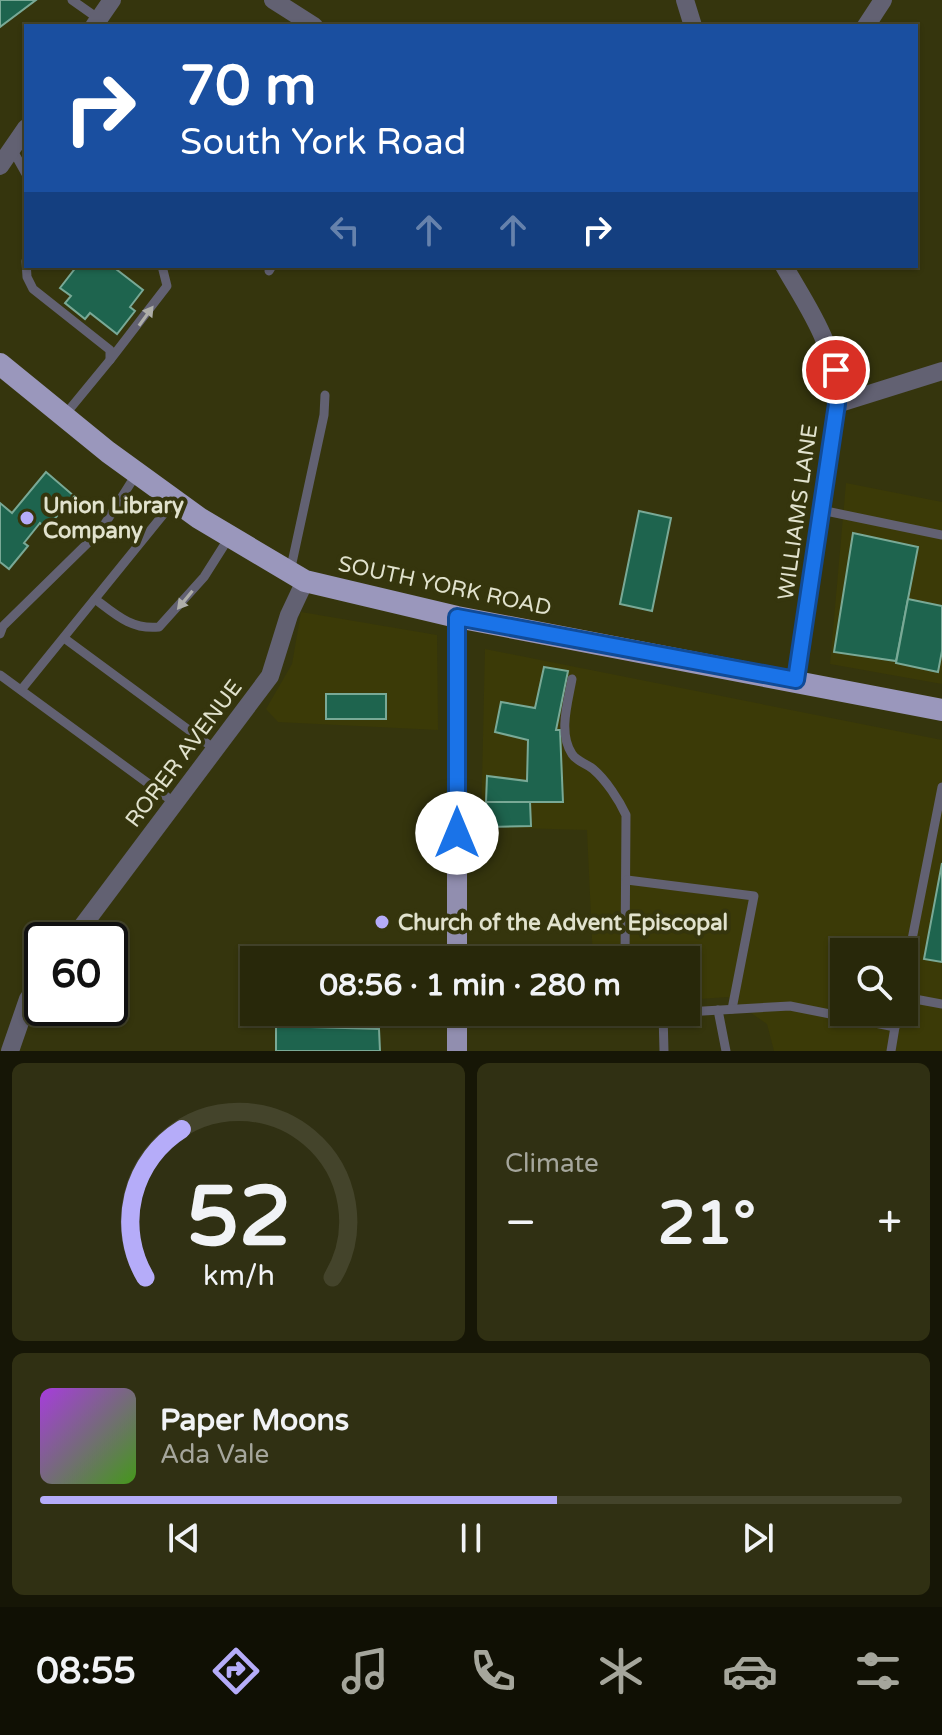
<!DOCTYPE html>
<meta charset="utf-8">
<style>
body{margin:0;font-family:"Varela Round",sans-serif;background:#303013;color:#f1f3f6;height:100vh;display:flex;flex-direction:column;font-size:30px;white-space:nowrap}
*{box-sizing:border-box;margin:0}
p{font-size:26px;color:#a5a69c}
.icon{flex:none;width:44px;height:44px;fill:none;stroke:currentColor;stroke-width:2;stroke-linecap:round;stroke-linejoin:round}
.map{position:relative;height:1051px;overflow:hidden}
.side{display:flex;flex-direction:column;gap:12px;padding:12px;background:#161606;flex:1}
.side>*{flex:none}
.top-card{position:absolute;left:24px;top:24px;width:894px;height:244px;border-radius:0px;box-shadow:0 2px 6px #0004,0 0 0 2px #44442b;background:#1a4fa0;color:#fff;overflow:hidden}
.controls{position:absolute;left:830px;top:938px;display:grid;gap:16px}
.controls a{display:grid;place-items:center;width:88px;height:88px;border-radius:0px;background:#28280a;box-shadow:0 2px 6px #0004,0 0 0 2px #44442b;font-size:40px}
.speed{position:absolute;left:24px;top:922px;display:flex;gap:16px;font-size:40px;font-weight:700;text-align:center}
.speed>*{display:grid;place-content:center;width:104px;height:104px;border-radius:50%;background:#28280a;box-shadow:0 2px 6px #0004,0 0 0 2px #44442b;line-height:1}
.speed .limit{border:4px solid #111;border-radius:12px;background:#fff;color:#111}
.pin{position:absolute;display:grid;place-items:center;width:68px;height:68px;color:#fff;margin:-34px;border:4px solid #fff;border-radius:50%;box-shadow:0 2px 8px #0007}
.me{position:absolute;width:88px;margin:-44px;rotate:0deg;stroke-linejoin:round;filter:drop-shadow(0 0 6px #0008)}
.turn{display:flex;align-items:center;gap:28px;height:168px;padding:0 24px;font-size:36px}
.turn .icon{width:104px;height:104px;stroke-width:2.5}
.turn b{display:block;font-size:56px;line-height:68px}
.lanes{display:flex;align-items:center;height:76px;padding:0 24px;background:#0003;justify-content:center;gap:40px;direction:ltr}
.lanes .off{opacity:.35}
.big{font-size:60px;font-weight:700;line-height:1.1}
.side .widget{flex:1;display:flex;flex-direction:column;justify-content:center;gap:12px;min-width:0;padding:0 28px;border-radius:12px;background:#303013}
.side .dial{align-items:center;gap:0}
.dial svg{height:208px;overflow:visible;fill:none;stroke:#44442b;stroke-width:7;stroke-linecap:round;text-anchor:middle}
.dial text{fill:#f1f3f6;stroke:none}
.song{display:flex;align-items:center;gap:24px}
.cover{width:96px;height:96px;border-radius:12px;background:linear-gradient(135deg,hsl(280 70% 55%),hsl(100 70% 35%))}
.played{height:8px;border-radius:4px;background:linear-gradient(90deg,#b5acf9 60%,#44442b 60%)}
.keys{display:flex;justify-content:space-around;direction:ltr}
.heat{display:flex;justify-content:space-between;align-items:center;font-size:44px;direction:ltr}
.side .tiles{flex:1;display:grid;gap:12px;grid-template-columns:1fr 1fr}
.widget:last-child{grid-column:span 2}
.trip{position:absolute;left:240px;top:946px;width:460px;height:80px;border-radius:0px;background:#28280a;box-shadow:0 2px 6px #0004,0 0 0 2px #44442b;font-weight:700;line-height:80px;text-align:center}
.dock{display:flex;height:128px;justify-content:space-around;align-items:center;background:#101004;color:#a5a69c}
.dock .icon{width:56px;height:56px}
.dock .on{color:#b5acf9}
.dock b{font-size:36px;color:#f1f3f6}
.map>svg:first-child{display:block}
</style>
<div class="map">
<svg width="942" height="1051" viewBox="0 0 942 1051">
<rect width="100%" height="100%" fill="#35350d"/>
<g fill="#3b3a07" fill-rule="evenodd">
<polygon points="846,483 942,502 942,684 830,664"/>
<polygon points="301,612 437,635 438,730 278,722 266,709 292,664"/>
<path d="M 485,649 L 942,740 L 942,1051 L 774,1051 L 767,1024 L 728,997 L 686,1000 L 686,960 L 593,960 L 587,830 L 481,827 ZM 844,952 L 904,952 L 904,1012 L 844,1012 Z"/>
</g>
<g fill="#1e644e" stroke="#79a996" stroke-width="2">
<polygon points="0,0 36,0 0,27"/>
<polygon points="77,266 112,266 143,290 130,307 135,311 117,334 90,313 85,319 65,303 71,296 60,288"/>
<polygon points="46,472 74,496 46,529 40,523 24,543 28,546 9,569 0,562 0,503 12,513"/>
<polygon points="639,511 671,518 652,611 620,604"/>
<polygon points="853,533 918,547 896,661 834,652"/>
<polygon points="908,599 942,606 942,651 938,672 896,663"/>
<polygon points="544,667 568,671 556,730 560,730 563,802 486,802 487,776 527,781 528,740 495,732 501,702 535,708"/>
<rect x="326" y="694" width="60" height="25"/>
<polygon points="486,802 530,802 531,826 488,827"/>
<polygon points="942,863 942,962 924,959"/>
<polygon points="276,1026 379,1029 380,1051 276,1051"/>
</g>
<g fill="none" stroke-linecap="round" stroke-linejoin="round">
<g stroke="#626172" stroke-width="9">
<polyline points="72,0 99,19"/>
<polyline points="12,149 26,174"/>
<polyline points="26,261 27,277 33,289 110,350 110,360 64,416"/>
<polyline points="269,271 272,266"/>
<polyline points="110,360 167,286 162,266"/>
<polyline points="821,510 942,535"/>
<polyline points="290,572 324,415 325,395"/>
<path d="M 95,599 C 116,615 132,630 159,627 L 204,577 L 230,536"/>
<polyline points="0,634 3,626 101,530 137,473"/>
<polyline points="64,638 216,750"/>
<polyline points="0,675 175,803"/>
<path d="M 572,679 C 568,702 558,733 572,754 C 577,762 586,763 593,769 C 606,780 619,800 626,815 L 625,960"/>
<polyline points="21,690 175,500"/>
<polyline points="627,880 754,896 732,1009"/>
<polyline points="904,980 942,787"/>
<polyline points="904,997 942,1004"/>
<polyline points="718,1010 726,1051"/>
<polyline points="686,1012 790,1006 895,1027 898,1012"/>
<polyline points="663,1013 664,1051"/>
<polyline points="457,1024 678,1012"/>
<polyline points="891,1051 895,1027"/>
</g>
<g stroke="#626172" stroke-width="18">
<polyline points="273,0 314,26"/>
<polyline points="685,0 693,26"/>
<polyline points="94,26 112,0"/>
<polyline points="866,26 883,0"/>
<polyline points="0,166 26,128"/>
<path d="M 784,266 C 813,316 835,344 837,404 L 796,680"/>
<polyline points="837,404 942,371"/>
<polyline points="72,940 270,676 289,615 305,581"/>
<polyline points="10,1051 28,999 42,980"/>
</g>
<g stroke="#918eaf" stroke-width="20">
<polyline points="457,617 457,960"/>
<polyline points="457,1012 457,1051"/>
</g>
<polyline stroke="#9a97bc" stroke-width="22" points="0,364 108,452 199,518 305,581 457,617 942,710"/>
</g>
<defs><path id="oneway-solid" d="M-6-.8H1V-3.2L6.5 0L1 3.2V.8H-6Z" transform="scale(2)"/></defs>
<g fill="#aeaea9">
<use href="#oneway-solid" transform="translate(146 316) rotate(-54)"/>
<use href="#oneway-solid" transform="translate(185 600) rotate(129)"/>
</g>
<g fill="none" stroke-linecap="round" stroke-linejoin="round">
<g stroke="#114b97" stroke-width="20">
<polyline id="route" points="457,833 457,617 796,680 837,404 836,370"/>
</g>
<use href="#route" stroke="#1a73e8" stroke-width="14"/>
</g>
<g fill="#b5acf9" stroke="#35350d" stroke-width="3">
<circle cx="27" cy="518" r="8"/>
<circle cx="382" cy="922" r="8"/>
</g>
<g text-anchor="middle" stroke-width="8" stroke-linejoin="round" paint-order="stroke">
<g font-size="22" font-weight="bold" fill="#e1e2cd" stroke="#35350d" text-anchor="start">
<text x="43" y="513">Union Library<tspan x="43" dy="25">Company</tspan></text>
<text x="398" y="930">Church of the Advent Episcopal</text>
</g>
<g font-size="22" fill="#e1e2cd" stroke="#35350d">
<text transform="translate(797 512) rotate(-82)" y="8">WILLIAMS LANE</text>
<text transform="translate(445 585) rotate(12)" y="8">SOUTH YORK ROAD</text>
<text transform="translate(183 753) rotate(-53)" y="8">RORER AVENUE</text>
</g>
</g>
</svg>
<div class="controls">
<a><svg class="icon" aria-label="search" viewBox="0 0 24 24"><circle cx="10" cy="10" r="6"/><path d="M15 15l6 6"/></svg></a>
</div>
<div class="speed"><div class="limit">60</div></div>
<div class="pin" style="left:836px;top:370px;background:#d93025"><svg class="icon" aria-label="arrive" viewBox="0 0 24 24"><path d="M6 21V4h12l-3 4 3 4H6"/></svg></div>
<svg class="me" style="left:457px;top:833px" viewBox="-20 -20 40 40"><circle r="19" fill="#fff"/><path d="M0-13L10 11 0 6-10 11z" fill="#1a73e8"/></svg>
<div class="trip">08:56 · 1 min · 280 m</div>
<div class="top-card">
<div class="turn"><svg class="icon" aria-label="right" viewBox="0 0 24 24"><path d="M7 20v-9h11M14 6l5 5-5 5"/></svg><div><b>70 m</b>South York Road</div></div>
<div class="lanes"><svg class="icon off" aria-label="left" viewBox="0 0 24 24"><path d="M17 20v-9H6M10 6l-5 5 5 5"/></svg><svg class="icon off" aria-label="ahead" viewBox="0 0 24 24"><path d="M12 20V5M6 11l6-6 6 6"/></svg><svg class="icon off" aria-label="ahead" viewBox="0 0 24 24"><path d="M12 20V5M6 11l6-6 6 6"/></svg><svg class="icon" aria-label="right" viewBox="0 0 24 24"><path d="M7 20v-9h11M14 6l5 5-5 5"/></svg></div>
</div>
</div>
<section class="side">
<div class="tiles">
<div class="widget dial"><svg viewBox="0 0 100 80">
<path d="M14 69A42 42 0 1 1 86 69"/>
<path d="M14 69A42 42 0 0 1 28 12" stroke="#b5acf9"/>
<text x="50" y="56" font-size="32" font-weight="700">52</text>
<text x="50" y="72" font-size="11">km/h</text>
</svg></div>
<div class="widget"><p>Climate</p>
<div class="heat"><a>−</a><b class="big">21°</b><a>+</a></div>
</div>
<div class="widget">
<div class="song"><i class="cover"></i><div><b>Paper Moons</b><p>Ada Vale</p></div></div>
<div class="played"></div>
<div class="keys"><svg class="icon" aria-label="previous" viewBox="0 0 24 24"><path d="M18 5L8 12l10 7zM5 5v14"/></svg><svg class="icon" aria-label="pause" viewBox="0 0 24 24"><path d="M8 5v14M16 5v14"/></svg><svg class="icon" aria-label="next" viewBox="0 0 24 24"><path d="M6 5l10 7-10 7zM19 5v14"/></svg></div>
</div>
</div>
</section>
<nav class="dock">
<b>08:55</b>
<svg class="icon on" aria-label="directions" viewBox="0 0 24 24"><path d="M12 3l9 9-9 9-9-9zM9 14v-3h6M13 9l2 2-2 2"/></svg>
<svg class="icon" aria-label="music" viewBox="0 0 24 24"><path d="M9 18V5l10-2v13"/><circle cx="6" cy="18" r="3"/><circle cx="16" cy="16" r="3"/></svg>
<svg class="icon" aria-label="phone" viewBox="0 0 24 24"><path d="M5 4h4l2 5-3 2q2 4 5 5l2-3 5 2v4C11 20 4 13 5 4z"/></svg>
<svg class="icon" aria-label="climate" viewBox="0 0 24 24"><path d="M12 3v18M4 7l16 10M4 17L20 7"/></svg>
<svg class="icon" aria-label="car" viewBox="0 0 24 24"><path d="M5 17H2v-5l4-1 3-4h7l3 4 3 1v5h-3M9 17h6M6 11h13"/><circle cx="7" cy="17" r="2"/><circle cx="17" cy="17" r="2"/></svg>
<svg class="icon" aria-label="filters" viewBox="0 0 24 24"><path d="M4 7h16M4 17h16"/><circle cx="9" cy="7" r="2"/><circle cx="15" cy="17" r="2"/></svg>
</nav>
